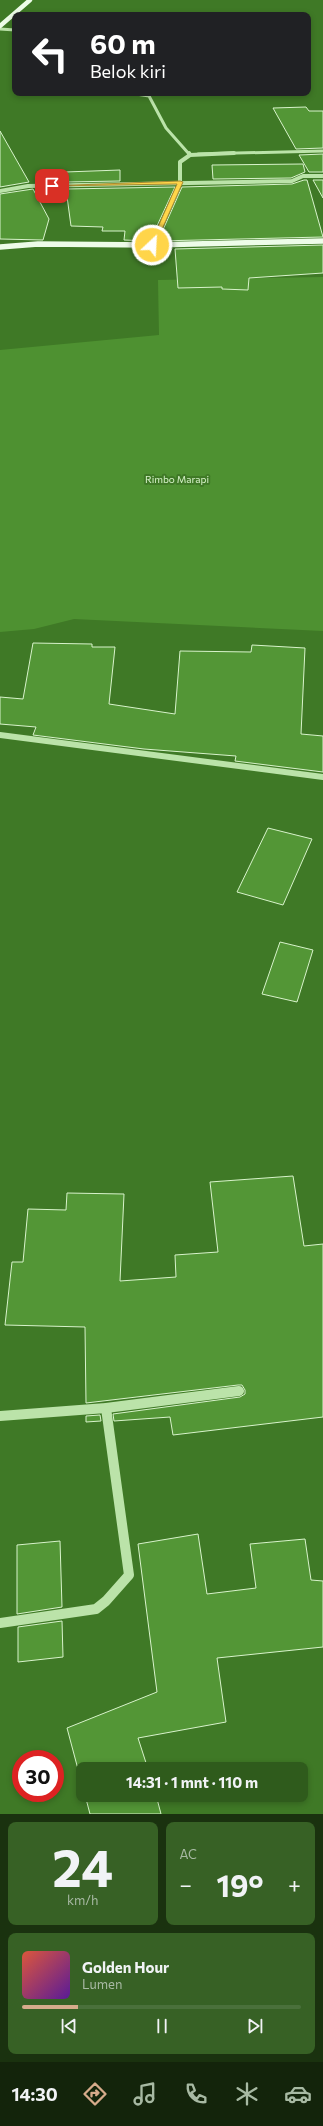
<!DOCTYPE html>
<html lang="id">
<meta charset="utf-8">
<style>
body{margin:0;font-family:Commissioner,sans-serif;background:#376125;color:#f1f3f6;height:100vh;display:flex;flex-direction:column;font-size:15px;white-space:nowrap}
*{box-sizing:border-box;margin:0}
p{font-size:13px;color:#a7b9a3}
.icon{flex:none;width:22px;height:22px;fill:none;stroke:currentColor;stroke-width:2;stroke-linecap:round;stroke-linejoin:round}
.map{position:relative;height:1814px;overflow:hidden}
.details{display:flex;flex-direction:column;gap:8px;padding:8px;background:#1a320f;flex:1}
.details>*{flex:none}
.banner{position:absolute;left:12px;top:12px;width:299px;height:84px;border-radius:8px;box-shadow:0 2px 6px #0003;background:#202124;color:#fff;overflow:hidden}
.speed{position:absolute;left:12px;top:1750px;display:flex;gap:8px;font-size:20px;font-weight:700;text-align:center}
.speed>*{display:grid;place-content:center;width:52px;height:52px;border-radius:50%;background:#2f5b1c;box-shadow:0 2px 6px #0003;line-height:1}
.speed .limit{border:6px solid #d22;background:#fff;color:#111}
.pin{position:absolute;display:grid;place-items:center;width:34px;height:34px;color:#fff;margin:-17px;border-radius:8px;box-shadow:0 2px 6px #0006}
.me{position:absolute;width:44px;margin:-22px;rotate:25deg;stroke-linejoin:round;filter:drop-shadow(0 0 3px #0008)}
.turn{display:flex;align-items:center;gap:14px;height:84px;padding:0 12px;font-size:18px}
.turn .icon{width:52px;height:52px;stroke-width:2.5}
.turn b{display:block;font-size:28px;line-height:34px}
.big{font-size:30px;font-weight:700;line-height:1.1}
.details .widget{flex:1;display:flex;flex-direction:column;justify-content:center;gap:6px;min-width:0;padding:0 14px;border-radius:8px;background:#376125}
.details .dial{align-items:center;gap:0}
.dial b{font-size:52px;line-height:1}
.song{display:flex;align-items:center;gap:12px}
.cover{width:48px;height:48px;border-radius:6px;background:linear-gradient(135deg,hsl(10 70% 55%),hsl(270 70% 35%))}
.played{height:4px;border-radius:2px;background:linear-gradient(90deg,#d6ab8b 20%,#4a703b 20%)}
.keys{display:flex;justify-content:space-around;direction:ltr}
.heat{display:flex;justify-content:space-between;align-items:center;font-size:22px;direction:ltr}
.details .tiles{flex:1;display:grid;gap:8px;grid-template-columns:1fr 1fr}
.widget:last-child{grid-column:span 2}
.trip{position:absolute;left:76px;top:1762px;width:232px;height:40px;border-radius:8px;background:#2f5b1c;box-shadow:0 2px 6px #0003;font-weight:700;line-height:40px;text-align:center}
.dock{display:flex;height:64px;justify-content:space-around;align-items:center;background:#13240b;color:#a7b9a3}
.dock .icon{width:28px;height:28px}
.dock .selected{color:#d6ab8b}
.dock b{font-size:18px;color:#f1f3f6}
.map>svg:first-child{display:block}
</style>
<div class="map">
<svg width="323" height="1814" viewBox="0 0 323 1814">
<rect width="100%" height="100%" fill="#3f7926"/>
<polygon fill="#4e9131" points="323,277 323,631 74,619 34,629 0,632 0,350 159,335 158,280"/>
<g fill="#539636" stroke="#d8f3cb">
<polygon points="306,107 309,111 323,111 323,148 296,149 273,108"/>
<polygon points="0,131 29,182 0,187"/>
<polygon points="323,154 323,172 309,172 299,155"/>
<polygon points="303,164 305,172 291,178 213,179 212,165"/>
<polygon points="120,170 120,181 66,182 65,172"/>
<polygon points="304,180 307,180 323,237 158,241 182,187 292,184"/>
<polygon points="313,180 323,180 323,198"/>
<polygon points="175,187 150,241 124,240 125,231 102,231 103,227 71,226 66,189"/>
<polygon points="33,189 49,219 43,240 0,239 0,194"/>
<polygon points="323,245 323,273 249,278 248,290 222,289 222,287 178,288 175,249"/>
<polygon points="33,643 92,644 92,647 115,647 109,704 175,714 180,651 251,652 252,645 305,648 301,734 323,736 323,772 235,761 236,756 144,749 33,735 36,727 0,724 0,697 23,699"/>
<polygon points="268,828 312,839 283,905 237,892"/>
<polygon points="280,942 313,950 297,1002 262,994"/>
<polygon points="293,1176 304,1246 323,1244 323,1417 173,1435 170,1417 114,1421 113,1414 240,1397 245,1394 245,1390 242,1385 238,1385 86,1403 85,1327 5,1325 12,1262 23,1262 28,1209 66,1210 67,1193 124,1194 120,1281 176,1277 175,1255 218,1252 210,1182"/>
<polygon points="100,1415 101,1421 86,1422 86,1416"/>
<polygon points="198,1534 207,1594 256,1588 250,1544 305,1539 311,1580 323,1581 323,1647 217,1658 226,1722 138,1738 148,1769 83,1769 83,1788 67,1728 157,1692 138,1544"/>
<polygon points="60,1541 62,1607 17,1614 17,1545"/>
<polygon points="62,1621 63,1657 18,1662 18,1627"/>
<polygon points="85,1795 156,1795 161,1814 90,1814"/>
</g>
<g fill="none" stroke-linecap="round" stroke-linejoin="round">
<g stroke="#bbe3a9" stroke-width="3">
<polyline points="0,29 15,30"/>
<polyline points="136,94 149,96 166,128 189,154"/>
<polyline points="198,154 323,151"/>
</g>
<g stroke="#bbe3a9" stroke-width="4">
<polyline points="189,153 190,155"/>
<polyline points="0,191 28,186 292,181 303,176 323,176"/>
<polyline points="152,245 177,192 180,182 180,162 190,155 234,153"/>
</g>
<polyline stroke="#bbe3a9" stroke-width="6" points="0,735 323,777"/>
<g stroke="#bbe3a9" stroke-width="10">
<polyline points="0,1416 106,1408 239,1391"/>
<polyline points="0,1623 96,1609 106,1601 129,1575 106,1408"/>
</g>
<polyline stroke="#edfce8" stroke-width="4.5" points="0,26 30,0"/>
<polyline stroke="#edfce8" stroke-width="5.5" points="0,247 38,244 152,245 323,241"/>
</g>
<polygon fill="#ffd54a" stroke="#a68a30" points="180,181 183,182 155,245 152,247 150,245 177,184 49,186"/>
<g text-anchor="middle" stroke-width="4" stroke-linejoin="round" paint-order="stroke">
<g font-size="10" fill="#d8f3cb" stroke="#3f7926">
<text x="177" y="483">Rimbo Marapi</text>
</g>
</g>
</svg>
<div class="speed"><div class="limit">30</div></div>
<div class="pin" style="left:52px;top:186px;background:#d93025"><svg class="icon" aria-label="arrive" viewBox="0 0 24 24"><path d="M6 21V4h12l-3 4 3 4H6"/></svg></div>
<svg class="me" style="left:152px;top:245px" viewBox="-20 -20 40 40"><circle r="17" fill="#ffd54a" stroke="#fff" stroke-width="3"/><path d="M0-11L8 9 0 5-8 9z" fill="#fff"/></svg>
<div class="trip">14:31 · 1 mnt · 110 m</div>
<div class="banner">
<div class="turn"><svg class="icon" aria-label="left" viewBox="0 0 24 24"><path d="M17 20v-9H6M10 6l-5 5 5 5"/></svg><div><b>60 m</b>Belok kiri</div></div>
</div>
</div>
<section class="details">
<div class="tiles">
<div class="widget dial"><b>24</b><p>km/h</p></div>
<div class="widget"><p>AC</p>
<div class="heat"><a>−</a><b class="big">19°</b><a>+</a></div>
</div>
<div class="widget">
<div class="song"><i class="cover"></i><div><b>Golden Hour</b><p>Lumen</p></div></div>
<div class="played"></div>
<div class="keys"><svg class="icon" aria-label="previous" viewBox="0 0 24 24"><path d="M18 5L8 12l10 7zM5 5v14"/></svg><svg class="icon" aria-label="pause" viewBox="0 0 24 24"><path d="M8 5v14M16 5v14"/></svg><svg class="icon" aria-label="next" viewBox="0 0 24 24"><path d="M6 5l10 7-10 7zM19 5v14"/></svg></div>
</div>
</div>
</section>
<nav class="dock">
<b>14:30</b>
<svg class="icon selected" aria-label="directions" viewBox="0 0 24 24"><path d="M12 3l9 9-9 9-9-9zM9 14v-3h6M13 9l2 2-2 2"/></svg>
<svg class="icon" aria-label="music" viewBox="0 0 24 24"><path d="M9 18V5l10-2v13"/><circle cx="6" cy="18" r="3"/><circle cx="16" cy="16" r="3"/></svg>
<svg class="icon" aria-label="phone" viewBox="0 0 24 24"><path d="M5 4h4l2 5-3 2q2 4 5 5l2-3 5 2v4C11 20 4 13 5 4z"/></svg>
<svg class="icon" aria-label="climate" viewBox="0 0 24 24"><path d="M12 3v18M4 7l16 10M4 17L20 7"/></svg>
<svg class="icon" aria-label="car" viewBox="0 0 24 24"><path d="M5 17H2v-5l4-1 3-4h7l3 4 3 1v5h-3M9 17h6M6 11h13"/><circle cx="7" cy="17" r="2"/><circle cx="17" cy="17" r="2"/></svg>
</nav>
